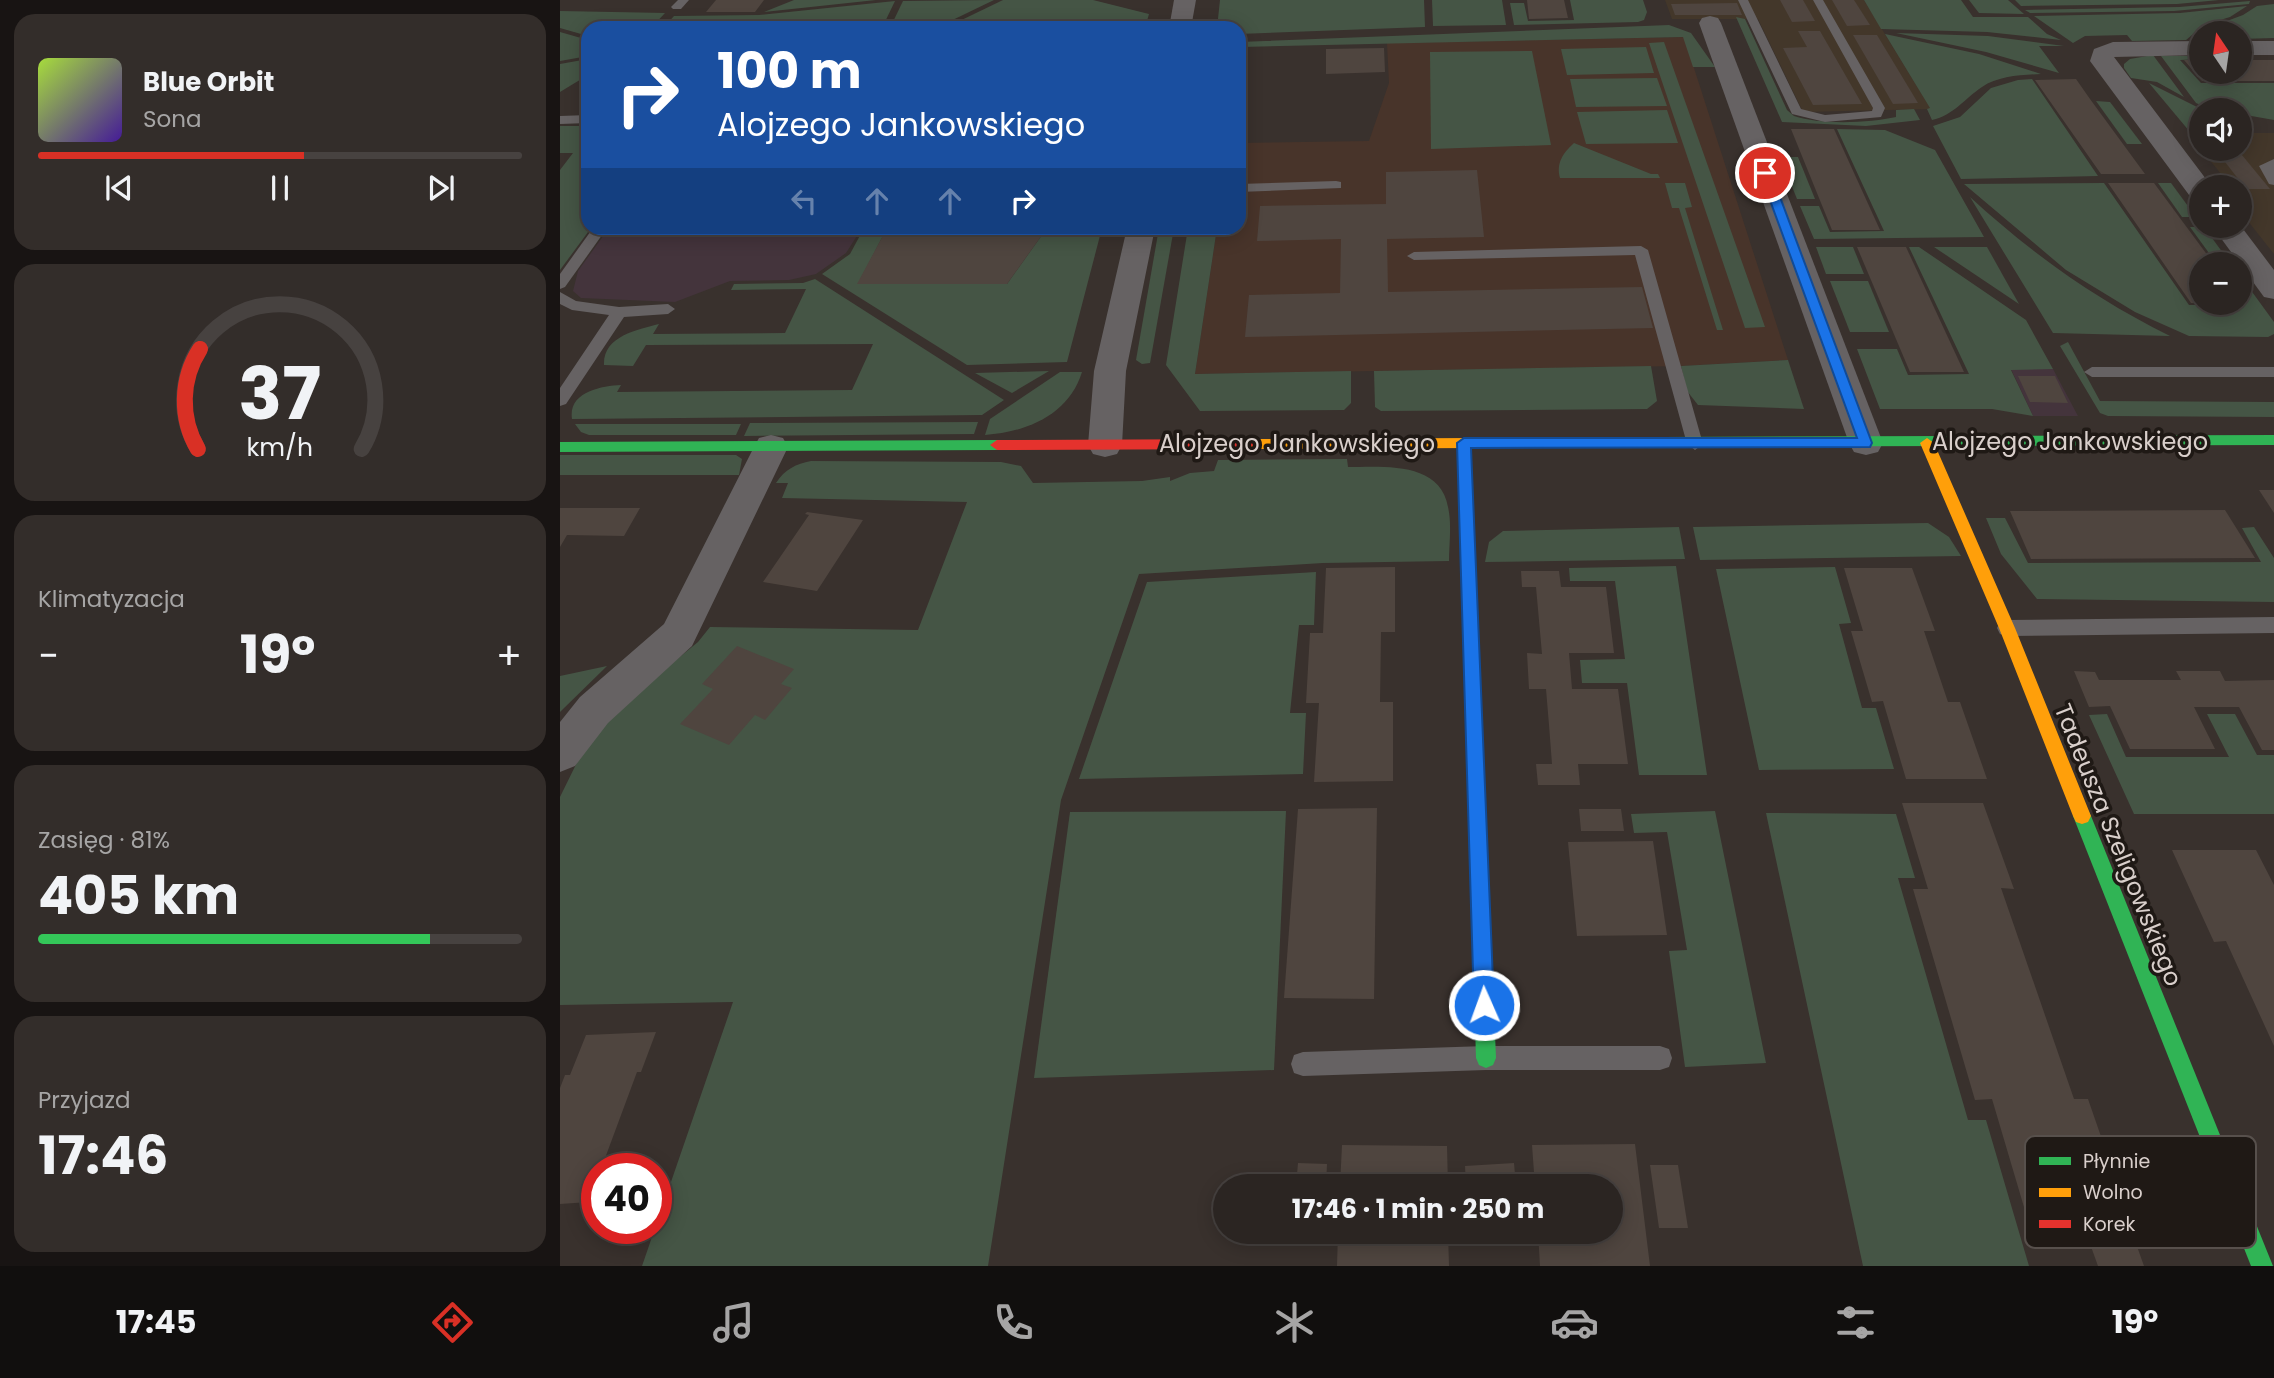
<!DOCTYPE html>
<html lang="pl">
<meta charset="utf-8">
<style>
body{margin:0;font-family:Poppins,sans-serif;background:#332d2a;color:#f1f3f6;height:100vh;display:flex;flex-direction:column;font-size:26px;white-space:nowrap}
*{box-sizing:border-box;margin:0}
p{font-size:23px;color:#a6a5a5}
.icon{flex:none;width:38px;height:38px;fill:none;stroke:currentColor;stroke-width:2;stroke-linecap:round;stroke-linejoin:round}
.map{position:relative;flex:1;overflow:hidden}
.details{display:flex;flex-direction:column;gap:14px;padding:14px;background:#181413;width:560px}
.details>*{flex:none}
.hud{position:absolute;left:21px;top:21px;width:665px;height:214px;border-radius:21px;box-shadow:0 4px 18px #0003,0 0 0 2px #474240;background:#1a4fa0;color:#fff;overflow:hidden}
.needle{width:46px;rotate:347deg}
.fabs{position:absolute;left:1629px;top:21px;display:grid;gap:14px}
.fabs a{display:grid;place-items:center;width:63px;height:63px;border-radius:50%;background:#2b2522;box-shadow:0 4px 18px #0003,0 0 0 2px #474240;font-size:35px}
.speed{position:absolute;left:21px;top:1153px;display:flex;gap:14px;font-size:35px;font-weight:700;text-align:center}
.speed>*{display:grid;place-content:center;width:91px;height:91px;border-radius:50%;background:#2b2522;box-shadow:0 4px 18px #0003,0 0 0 2px #474240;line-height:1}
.speed .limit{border:10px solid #d22;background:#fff;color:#111}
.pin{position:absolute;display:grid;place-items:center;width:60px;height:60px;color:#fff;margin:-30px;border:4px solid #fff;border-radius:50%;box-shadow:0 2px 7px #0007}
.me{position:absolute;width:77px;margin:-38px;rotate:358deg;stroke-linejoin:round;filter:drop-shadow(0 0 5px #0008)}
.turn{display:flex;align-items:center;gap:24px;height:147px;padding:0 21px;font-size:32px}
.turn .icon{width:91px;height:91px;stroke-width:2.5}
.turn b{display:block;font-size:49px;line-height:60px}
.lanes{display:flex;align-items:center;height:66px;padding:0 21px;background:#0003;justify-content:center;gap:35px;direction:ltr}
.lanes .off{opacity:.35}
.big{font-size:52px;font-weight:700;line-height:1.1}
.details .tile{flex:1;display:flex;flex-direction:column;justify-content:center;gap:10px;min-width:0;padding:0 24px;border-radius:21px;background:#332d2a}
.details .dial{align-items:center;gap:0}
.dial svg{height:182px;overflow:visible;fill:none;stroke:#474240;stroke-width:7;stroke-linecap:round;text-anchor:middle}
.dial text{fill:#f1f3f6;stroke:none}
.song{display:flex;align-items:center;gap:21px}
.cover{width:84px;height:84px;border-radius:10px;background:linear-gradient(135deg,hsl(80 70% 55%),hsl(260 70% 35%))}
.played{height:7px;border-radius:4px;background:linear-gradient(90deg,#d93025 55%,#474240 55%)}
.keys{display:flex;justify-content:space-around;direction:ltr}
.heat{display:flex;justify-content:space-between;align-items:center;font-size:38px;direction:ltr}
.charge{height:10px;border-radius:5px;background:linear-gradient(90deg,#34c759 81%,#474240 0)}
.trip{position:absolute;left:653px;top:1174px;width:410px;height:70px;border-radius:35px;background:#2b2522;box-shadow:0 4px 18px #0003,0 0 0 2px #474240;font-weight:700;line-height:70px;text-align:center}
.menu{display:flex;height:112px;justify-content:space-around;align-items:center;background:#110f0e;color:#a6a5a5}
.menu .icon{width:49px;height:49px}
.menu .current{color:#d93025}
.menu b{font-size:32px;color:#f1f3f6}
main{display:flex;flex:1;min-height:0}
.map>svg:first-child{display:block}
</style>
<main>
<section class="details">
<div class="tile">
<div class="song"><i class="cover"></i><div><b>Blue Orbit</b><p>Sona</p></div></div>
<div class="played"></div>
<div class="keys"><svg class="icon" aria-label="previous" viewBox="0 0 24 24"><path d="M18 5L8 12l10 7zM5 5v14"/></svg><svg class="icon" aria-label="pause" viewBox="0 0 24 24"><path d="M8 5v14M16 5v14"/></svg><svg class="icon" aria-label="next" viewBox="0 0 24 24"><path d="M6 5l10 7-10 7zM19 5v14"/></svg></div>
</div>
<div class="tile dial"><svg viewBox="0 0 100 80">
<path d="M14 69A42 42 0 1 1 86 69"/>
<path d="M14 69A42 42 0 0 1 15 25" stroke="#d93025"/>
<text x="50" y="56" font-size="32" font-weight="700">37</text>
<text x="50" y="72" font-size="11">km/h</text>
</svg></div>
<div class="tile"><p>Klimatyzacja</p>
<div class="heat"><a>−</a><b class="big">19°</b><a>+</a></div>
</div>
<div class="tile"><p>Zasięg · 81%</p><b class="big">405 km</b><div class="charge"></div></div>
<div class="tile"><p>Przyjazd</p><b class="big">17:46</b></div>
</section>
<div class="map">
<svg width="1714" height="1266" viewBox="0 0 1714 1266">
<rect width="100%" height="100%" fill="#39312d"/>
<g fill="#44343c">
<polygon points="49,228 302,228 286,253 256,274 229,280 170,281 115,302 21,298 13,291 18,271"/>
<polygon points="1451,369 1493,369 1518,416 1473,416"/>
</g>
<g fill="#43372a">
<polygon points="1105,0 1304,0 1371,109 1243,112 1198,19 1112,19"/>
<polygon points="1641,133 1642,149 1680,149 1680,133 1714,133 1714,254 1680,211 1680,203 1684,202 1680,197 1680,187 1672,187 1628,134"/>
</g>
<polygon fill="#48342a" points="1124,37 1228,360 1121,366 635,374 657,228 679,228 679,143 809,141 829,83 827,43"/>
<g fill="#455545">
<polygon points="234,0 316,0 204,12"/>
<polygon points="434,0 376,28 330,28 343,1"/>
<polygon points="443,0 533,0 589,14 585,28 385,28"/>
<polygon points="660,0 864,0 865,27 679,34 679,28 657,28"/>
<polygon points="872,0 942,0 946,25 873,26"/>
<polygon points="1010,0 1083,0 1087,12 1084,20 1078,22 954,25 950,3 964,3 968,21 1014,20"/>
<polygon points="1304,0 1401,0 1413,17 1468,17 1487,34 1501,40 1427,32 1321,29"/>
<polygon points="1409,0 1448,0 1464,14 1419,13"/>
<polygon points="1455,0 1659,0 1617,4 1461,6"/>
<polygon points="335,1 322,28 103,28 114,16 199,15"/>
<polygon points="1690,1 1689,4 1614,11 1470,13 1465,10 1619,7"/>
<polygon points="1714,4 1714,38 1680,39 1680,33 1642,33 1641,39 1634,39 1648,28 1683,15 1697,6"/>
<polygon points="1687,6 1670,17 1644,25 1626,40 1572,41 1567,35 1525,36 1513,43 1474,16 1620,13"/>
<polygon points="0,11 105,13 91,28 28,28 28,36 0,28"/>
<path d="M 1176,17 L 1185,19 L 1227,110 L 1234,116 C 1260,125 1310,123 1336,117 L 1336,110 L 1354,109 L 1360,120 L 1306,126 L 1222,122 Z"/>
<polygon points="1109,25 1131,33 1155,67 1133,67 1123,37 681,47 679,62 679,42"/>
<polygon points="0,32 28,40 28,56 0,61"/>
<polygon points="1336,33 1428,36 1504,46 1479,46 1499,73 1426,52"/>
<path d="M 1325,34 L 1419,54 L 1481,74 C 1461,75 1438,76 1422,87 C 1404,99 1394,115 1372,120 L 1367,109 L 1370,108 Z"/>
<polygon points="1104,42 1205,327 1185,328 1089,43"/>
<polygon points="1086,47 1094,73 1007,75 1001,49"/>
<polygon points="972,51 991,145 871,149 870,52"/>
<polygon points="1593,55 1624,97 1597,82 1571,78 1564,68 1564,64 1570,59"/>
<polygon points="1601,56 1641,56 1641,59 1620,60 1641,83 1714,83 1714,120 1680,114 1680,110 1652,110 1636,103"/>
<polygon points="28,59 28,75 0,92 0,64"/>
<polygon points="1097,78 1107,106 1016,107 1010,79"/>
<polygon points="1472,79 1538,176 1401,179 1373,126 1400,117 1431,88 1458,80"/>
<polygon points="1589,83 1643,110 1641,132 1630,132"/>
<polygon points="1536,101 1550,102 1582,144 1567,144"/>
<polygon points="1107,110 1118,143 1026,144 1017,112"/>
<polygon points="0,126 28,126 28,228 31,228 0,270 0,170 13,153 0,153"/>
<polygon points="1277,129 1325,130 1375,150 1424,237 1254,239 1240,206 1259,206 1270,232 1324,231"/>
<path d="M 1014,143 L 1091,174 L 1098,174 L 1100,178 L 1000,178 C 996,163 1003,153 1014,143 Z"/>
<polygon points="1220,157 1238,157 1255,199 1237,199"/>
<polygon points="1105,183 1125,183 1132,207 1125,208 1163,330 1157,330 1119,208 1112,208"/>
<polygon points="1544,183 1629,305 1685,305 1680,296 1680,289 1690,289 1714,322 1714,334 1708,337 1629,336 1575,312 1506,270 1404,184"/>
<polygon points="1598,183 1611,183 1636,217 1622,217"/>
<path d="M 1410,197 C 1471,253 1535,299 1610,336 L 1493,333 Z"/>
<polygon points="1630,227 1644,227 1671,264 1657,264"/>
<polygon points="304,228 327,228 298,284 447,284 487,228 542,228 507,362 407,365 262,274 290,254"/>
<polygon points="599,228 614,228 590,363 582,364 576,360"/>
<polygon points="628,228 657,228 635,374 791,371 791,403 784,410 640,411 606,365"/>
<polygon points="1256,247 1293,247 1304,274 1266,274"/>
<polygon points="1349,247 1359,247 1466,320 1493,369 1451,370 1473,416 1432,409 1320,409 1297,349 1337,349 1348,375 1409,374"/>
<polygon points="1374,247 1427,247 1459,304"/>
<path d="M 255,279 L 444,400 L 422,415 L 12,419 C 8,392 41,386 61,385 L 57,392 L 292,390 L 313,344 L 86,345 L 73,366 L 44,365 C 43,336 77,330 99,324 L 93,334 L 225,333 L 246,289 L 171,290 L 174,284 L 243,283 Z"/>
<polygon points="1270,281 1308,281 1329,332 1290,332"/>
<polygon points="1508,342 1540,401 1714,402 1714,417 1548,416 1540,413 1500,346"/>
<polygon points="1228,360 1244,409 1138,405 1127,391 1121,366"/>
<polygon points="1091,366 1097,401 1087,409 821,411 815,407 814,371"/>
<polygon points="489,371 452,393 415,373"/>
<path d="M 500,372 L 522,372 C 509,414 468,432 425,435 L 430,419 Z"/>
<polygon points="418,422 414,434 184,436 190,423"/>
<polygon points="15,424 181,424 176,435 29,435 21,432"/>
<polygon points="0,455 176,455 182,459 179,475 0,475"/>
<path d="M 787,459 L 788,467 C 823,467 880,461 888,507 C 892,524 889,544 889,561 L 763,563 L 579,574 L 501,800 L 428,1266 L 82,1266 L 173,1002 L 0,1005 L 0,797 L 27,742 L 43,720 L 138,642 L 150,627 L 358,630 L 407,502 L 222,498 L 228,483 L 216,483 C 225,469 236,464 251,461 L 441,462 L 461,466 L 473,483 L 582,481 L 610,477 L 610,481 L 630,473 L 654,471 L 658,460 Z"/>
<polygon points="1426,518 1445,518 1468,563 1701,562 1682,528 1694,527 1714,558 1714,602 1477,599 1441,554"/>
<polygon points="1368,523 1389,537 1401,556 1140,560 1133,527"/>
<polygon points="1119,527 1125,559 925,562 929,542 943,531"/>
<polygon points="1116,566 1147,775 1079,775 1067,683 1022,683 1020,660 1065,659 1055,581 1010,581 1009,568"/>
<polygon points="1275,567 1291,623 1279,624 1302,708 1316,708 1334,769 1199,770 1156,569"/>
<polygon points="756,572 754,625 739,625 730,713 746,713 743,774 519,779 587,582"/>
<polygon points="47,666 0,712 0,676"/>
<polygon points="1547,714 1566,757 1669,757 1647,714 1675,714 1697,755 1714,755 1714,814 1574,814 1529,715"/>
<polygon points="726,811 714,1070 474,1078 510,812"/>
<polygon points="1155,811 1206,1063 1125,1067 1109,951 1127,950 1107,832 1074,833 1071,814"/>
<polygon points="1206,813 1336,814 1355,878 1338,878 1408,1120 1426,1120 1469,1266 1303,1266"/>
</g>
<g fill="#4f453f">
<polygon points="156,0 204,0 195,12 146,12"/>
<polygon points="967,0 1004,0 1008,18 969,19"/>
<polygon points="1220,0 1243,0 1255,21 1232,22"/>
<polygon points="1272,0 1294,0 1310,25 1287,26"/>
<polygon points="1177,3 1182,15 1115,15 1111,4"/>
<polygon points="1238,31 1260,31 1302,104 1253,105 1223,48 1247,47"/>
<polygon points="1293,35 1317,35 1358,103 1333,104"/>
<polygon points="824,48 825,72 766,74 766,49"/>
<polygon points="1624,60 1642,60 1642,72 1680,72 1680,60 1714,60 1714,81 1642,81"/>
<polygon points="1516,79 1530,99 1585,174 1541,174 1475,80"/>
<polygon points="1231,129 1274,129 1320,230 1272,230"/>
<polygon points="1655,149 1677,149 1710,189 1686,189"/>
<polygon points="917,170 924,237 827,239 828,292 1082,287 1093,328 685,337 689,295 780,293 781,239 697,241 700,206 826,204 826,172"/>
<polygon points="1548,183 1594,183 1654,264 1642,264 1642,303 1631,303"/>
<polygon points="60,228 290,228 286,234 54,236"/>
<polygon points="327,228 487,228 447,284 297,284"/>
<polygon points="1297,247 1346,247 1404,372 1350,372"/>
<polygon points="1458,376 1495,376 1508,403 1470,402"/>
<polygon points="1699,490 1714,490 1714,513"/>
<polygon points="0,508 80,508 64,536 7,535 0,547"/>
<polygon points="1665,510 1695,558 1471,559 1450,511"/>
<polygon points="247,512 303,520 257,591 203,582 249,515 245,514"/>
<polygon points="835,567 835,632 821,632 820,702 833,702 833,781 754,782 759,703 746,703 750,633 763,633 766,568"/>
<polygon points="1284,568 1352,568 1375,631 1364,631 1388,702 1400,702 1427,779 1346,779 1323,701 1312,702 1291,631 1303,631"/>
<polygon points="961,571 999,571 1001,587 1046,587 1054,653 1009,653 1012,689 1058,689 1068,764 1018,764 1020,785 978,785 976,764 992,764 989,725 986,689 969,689 967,653 982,654 976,587 962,587"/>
<polygon points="177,646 234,669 221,684 232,688 205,720 195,715 169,745 120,724 153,689 142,684"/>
<polygon points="1514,671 1535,672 1539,680 1621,680 1616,671 1660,671 1665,681 1714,680 1714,750 1702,750 1679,707 1634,707 1655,749 1570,749 1550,706 1529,707"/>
<polygon points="1342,803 1423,803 1454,889 1441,888 1514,1099 1528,1099 1571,1223 1469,1224 1432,1099 1415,1100 1353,889 1368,889"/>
<polygon points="817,808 814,999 724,998 738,809"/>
<polygon points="1019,809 1061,809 1064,831 1021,831"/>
<polygon points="1093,841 1107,935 1017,936 1008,842"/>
<polygon points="1612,850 1696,850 1714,885 1714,1046 1666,941 1654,942"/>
<polygon points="96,1032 81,1072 77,1072 41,1169 37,1169 37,1181 29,1202 0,1204 0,1088 5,1075 10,1075 26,1035"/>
<polygon points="1075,1144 1090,1266 980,1266 978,1232 1050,1232 1050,1186 975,1186 972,1145"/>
<polygon points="782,1145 887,1146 888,1186 780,1186"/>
<polygon points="738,1163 767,1164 766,1186 736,1186"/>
<polygon points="954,1163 956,1186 906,1186 905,1166"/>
<polygon points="1090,1165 1118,1165 1128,1228 1099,1228"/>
<polygon points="778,1232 888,1232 889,1266 777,1266"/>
<polygon points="1574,1238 1584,1266 1538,1266 1529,1241"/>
</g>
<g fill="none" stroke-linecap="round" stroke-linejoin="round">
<g fill="#666263" fill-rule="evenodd">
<polygon points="118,0 129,0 121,9 113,9 111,7"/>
<polygon points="1178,0 1188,0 1241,109 1265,115 1312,111 1313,108 1253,0 1263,0 1325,108 1321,117 1265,122 1232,114"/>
<polygon points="28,115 28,123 0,124 0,116"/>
<polygon points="1714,159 1714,185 1709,184 1699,166"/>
<polygon points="776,181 781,182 781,188 679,192 679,184"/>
<polygon points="33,228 47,228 5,287 0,289 0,274"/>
<polygon points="1081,246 1088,250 1143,444 1135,450 1127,444 1075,255 854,260 847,256 854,252"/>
<polygon points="0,292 16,301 59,307 108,304 115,309 108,314 64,317 6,404 0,406 0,388 49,315 12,310 0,304"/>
<polygon points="1532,367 1714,367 1714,377 1532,377 1524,372"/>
<polygon points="1714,617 1714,633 1447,636 1440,634 1437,628 1440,622 1447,620"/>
<polygon points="926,1046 1100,1046 1109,1049 1112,1058 1109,1067 1100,1070 926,1070 743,1076 734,1073 731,1064 734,1055 743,1052"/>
</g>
<g fill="#666263" fill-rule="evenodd">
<polygon points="614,0 636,0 631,28 609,28"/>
<polygon points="1150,16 1158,18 1161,23 1323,443 1318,452 1306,455 1294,452 1289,443 1139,23 1142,18"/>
<polygon points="1642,41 1642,55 1554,57 1652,187 1642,187 1642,201 1632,199 1530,61 1534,49 1553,42"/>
<rect x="1680" y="41" width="34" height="14"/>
<polygon points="1680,225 1714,270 1714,299 1704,297 1652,226"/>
<polygon points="567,228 595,228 566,371 562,445 557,454 545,457 533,454 528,445 534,371"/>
<polygon points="211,435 223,438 228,447 132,646 48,723 15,766 0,772 0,722 20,697 104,624 194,447 199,438"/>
</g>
<g fill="#30b455" fill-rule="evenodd">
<polygon points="1714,435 1714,445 1103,447 1096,442 1103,437"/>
<polygon points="904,438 911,443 936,1058 933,1065 926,1068 919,1065 916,1058 897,443"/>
<polygon points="437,440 444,445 437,450 0,452 0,442"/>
<polygon points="1522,808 1528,810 1531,816 1713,1266 1691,1266 1513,816 1516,810"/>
</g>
<g fill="#ff9f0a" fill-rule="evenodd">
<polygon points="1103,437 1110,442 1103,447 688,449 681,444 688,439"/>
<polygon points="1367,438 1374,443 1455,628 1531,816 1528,822 1522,824 1516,822 1513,816 1439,628 1360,443"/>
</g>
<polygon fill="#e5322d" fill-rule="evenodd" points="688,439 695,444 688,449 437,450 430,445 437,440"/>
</g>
<polygon fill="#1a73e8" stroke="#114b97" stroke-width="2" points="1205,170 1211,173 1312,443 1310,447 911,448 934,1005 931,1012 924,1015 917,1012 914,1005 897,443 904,438 1297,438 1200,173"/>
<g text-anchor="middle" stroke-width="7" stroke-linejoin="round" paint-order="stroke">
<g font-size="24" fill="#d9cfcb" stroke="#1f1915">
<text x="1510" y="450">Alojzego Jankowskiego</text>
<text x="737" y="452">Alojzego Jankowskiego</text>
<text transform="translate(1558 845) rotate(68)" y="8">Tadeusza Szeligowskiego</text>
</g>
</g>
<rect x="1465" y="1136" width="231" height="112" rx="10" fill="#1f1915" stroke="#57504c" stroke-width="2"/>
<rect x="1479" y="1157" width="32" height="8" fill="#30b455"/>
<rect x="1479" y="1188" width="32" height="9" fill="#ff9f0a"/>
<rect x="1479" y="1220" width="32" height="8" fill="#e5322d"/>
<g font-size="19" fill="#d9cfcb">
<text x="1523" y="1168">Płynnie</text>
<text x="1523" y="1199">Wolno</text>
<text x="1523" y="1231">Korek</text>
</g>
</svg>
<div class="fabs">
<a><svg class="needle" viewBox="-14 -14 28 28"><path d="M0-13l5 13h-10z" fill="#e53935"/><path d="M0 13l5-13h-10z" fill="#a6a5a5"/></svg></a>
<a><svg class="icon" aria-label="sound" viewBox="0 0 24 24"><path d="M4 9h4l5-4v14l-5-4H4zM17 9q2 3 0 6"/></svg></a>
<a>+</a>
<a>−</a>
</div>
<div class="speed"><div class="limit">40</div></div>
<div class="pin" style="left:1205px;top:173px;background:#d93025"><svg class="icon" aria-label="arrive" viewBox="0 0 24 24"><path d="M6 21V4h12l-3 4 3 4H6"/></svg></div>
<svg class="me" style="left:924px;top:1005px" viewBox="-20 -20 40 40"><circle r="17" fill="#1a73e8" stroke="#fff" stroke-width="3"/><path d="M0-11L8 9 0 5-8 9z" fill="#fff"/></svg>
<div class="trip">17:46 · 1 min · 250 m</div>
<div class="hud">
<div class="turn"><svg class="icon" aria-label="right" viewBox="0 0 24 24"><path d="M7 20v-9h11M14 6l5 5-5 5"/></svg><div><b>100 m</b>Alojzego Jankowskiego</div></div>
<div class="lanes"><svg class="icon off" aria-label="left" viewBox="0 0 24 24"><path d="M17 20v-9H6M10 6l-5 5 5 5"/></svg><svg class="icon off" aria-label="ahead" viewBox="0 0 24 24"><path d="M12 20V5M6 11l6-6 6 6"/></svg><svg class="icon off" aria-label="ahead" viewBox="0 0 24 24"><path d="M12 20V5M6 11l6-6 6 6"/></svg><svg class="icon" aria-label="right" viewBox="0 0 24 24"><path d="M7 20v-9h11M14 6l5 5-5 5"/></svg></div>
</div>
</div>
</main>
<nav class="menu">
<b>17:45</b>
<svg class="icon current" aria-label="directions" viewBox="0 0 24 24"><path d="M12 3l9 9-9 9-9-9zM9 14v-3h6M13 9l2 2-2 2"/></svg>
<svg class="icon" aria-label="music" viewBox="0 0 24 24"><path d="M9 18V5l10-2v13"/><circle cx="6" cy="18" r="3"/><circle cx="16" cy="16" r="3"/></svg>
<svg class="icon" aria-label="phone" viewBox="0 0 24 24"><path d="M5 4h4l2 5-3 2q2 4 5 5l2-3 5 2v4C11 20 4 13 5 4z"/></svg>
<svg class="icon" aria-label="climate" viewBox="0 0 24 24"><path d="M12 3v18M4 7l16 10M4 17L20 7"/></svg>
<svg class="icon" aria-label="car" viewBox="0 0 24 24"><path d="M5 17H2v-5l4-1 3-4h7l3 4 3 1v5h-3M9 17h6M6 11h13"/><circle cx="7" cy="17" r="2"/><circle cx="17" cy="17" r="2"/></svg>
<svg class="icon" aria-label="filters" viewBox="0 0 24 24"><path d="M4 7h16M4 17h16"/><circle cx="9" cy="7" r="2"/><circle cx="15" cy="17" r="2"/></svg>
<b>19°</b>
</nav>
